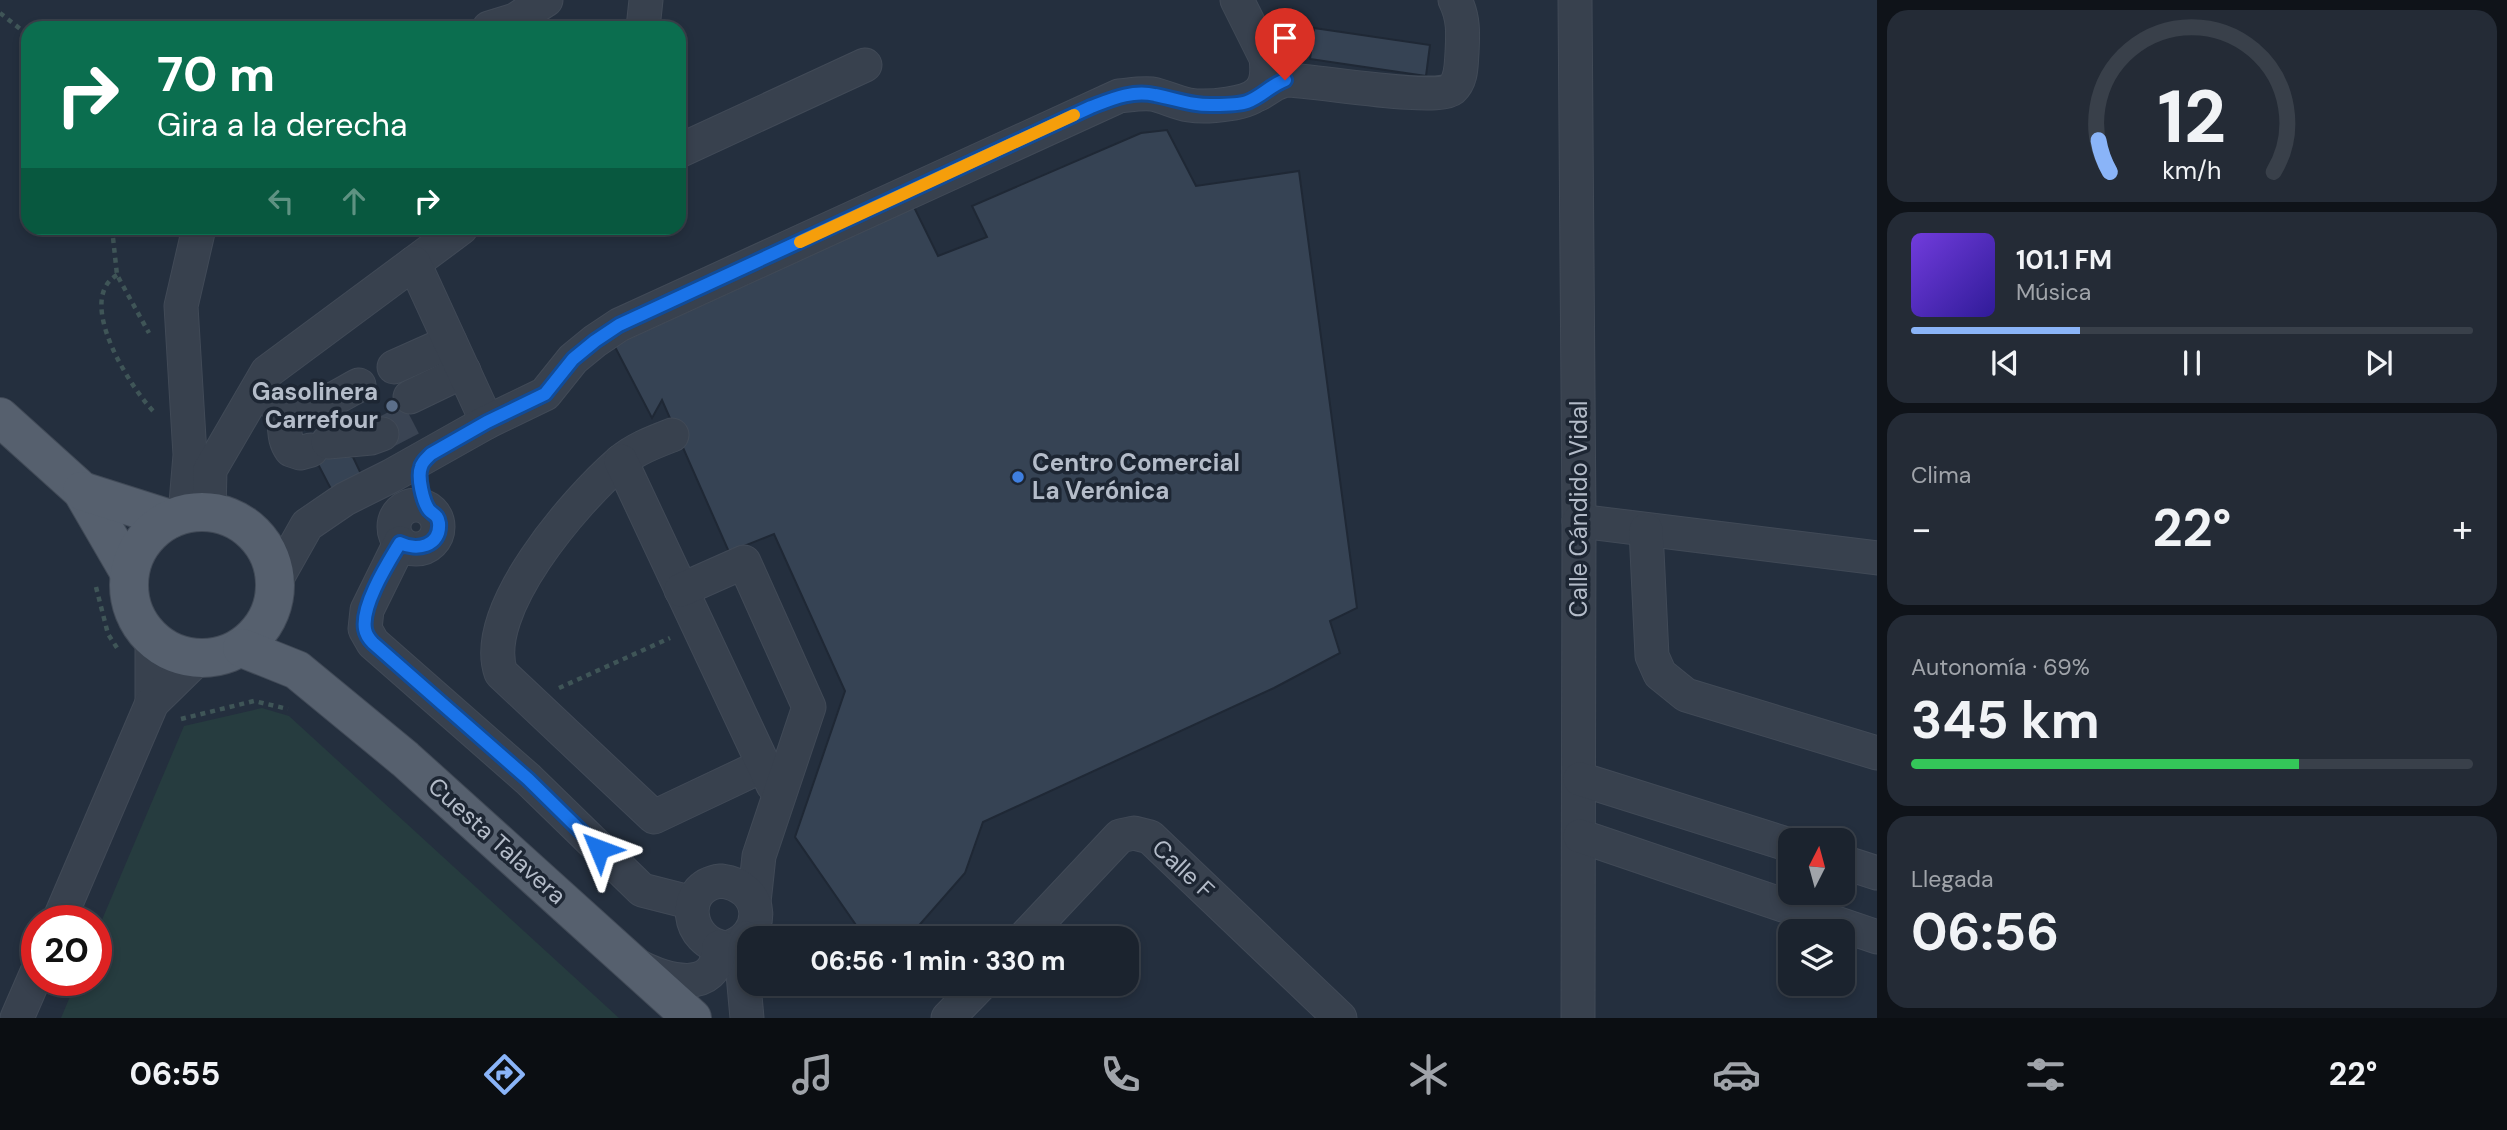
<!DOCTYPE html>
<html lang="es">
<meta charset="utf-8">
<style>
body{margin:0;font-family:"DM Sans",sans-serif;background:#242b36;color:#f1f3f6;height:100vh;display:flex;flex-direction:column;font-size:26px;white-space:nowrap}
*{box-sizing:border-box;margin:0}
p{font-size:23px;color:#a0a4aa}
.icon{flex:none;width:38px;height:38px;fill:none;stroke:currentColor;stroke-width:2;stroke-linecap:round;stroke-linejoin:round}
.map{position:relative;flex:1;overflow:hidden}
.side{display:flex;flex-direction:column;gap:10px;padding:10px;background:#0f1319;width:630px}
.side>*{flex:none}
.guide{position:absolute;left:21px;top:21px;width:665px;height:214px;border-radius:21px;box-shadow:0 4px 10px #0003,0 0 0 2px #39404a;background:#0b6e4f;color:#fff;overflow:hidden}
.needle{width:46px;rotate:6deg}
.controls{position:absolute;left:1778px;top:828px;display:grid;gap:14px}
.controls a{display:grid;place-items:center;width:77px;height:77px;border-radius:14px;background:#1b232e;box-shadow:0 4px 10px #0003,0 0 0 2px #39404a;font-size:35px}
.speed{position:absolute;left:21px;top:905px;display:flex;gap:14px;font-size:35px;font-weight:700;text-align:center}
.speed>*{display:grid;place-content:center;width:91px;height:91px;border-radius:50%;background:#1b232e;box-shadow:0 4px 10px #0003,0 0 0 2px #39404a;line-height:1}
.speed .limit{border:10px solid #d22;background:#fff;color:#111}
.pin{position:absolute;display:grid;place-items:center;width:60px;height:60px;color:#fff;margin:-72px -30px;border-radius:50% 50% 50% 0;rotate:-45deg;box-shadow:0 0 7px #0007}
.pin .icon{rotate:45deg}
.me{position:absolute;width:77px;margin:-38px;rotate:314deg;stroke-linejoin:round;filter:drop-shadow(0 0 5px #0008)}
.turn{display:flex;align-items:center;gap:24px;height:147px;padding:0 21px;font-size:32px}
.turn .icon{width:91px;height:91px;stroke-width:2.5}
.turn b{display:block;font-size:49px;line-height:60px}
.lanes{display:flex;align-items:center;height:66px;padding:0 21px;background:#0003;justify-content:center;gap:35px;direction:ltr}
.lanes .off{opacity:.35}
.big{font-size:52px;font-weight:700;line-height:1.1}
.side .tile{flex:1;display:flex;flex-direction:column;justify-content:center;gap:10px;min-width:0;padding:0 24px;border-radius:21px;background:#242b36}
.side .dial{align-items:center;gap:0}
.dial svg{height:182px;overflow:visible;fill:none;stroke:#39404a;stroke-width:7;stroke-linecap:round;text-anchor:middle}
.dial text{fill:#f1f3f6;stroke:none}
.song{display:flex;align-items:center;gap:21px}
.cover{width:84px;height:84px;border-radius:10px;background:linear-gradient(135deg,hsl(260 70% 55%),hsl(250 70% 35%))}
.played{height:7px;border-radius:4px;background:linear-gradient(90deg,#8ab4f8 30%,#39404a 30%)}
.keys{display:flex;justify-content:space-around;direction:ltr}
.heat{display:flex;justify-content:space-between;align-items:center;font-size:38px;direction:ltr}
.charge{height:10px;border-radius:5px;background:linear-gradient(90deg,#34c759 69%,#39404a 0)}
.trip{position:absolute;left:737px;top:926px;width:402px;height:70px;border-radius:21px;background:#1b232e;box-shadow:0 4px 10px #0003,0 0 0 2px #39404a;font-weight:700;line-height:70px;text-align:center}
.dock{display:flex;height:112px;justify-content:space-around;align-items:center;background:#0b0e12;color:#a0a4aa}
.dock .icon{width:49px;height:49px}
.dock .active{color:#8ab4f8}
.dock b{font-size:32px;color:#f1f3f6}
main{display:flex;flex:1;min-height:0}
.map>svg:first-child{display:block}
</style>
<main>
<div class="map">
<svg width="1877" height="1018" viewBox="0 0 1877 1018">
<rect width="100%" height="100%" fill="#242f3e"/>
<polygon fill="#263c3f" points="262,708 289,716 619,1018 61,1018 77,980 96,980 96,934 184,726"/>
<g fill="#364354" stroke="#1f2835" stroke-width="2">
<polygon points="1314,28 1430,45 1426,76 1310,59"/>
<polygon points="1167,130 1196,186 1299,171 1357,608 1330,621 1340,653 1274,688 983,822 965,873 908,938 865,938 795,837 845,691 774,534 729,552 662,400 652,418 614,345 914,207 938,256 987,237 972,206 1141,133"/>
<polygon points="307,443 353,457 362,476 331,489"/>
</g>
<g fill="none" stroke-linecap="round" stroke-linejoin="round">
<polyline stroke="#3a4453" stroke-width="33" stroke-dasharray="33 17" stroke-linecap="butt" points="382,434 419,415"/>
<g stroke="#414a57" stroke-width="35">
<g id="minor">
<polyline points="1575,0 1579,521 1578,1018"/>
<polyline points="489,28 515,20 546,0"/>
<polyline points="643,28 646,0"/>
<path d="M 1259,94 L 1275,84 L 1285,80 C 1314,80 1436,102 1452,89 C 1462,80 1461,65 1462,53 C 1463,34 1464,18 1455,0"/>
<polyline points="679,151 865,65"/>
<polyline points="414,263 461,228"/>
<polyline points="394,367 450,342"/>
<polyline points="410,397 464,371"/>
<path d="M 251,400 L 263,396 C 271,400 278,407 287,410 C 311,416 339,395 359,385"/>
<path d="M 274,403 C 291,422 279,433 291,450 L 300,453 L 311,450"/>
<path d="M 672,435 C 654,442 635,449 620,462 C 575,501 479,611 501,673 L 654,817 L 764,765"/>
<polyline points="328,442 371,438 382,434"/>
<polyline points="621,461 773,785"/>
<polyline points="186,503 190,455 181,306 199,228"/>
<circle cx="416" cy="527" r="22"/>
<polyline points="209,512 210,470 267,372 414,263 487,422"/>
<polyline points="1579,521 1877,558"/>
<polyline points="1646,530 1652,656 1660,674 1686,695 1877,753"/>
<polyline points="400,543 367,610 365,629 373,643 528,779 642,890 693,903"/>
<path d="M 276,580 L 307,525 L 345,499 L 391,476 L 487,422 L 545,394 L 573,359 L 595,341 L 619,325 L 1119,96 C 1130,95 1140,93 1152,94 C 1164,96 1176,103 1189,105 C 1201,107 1215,106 1228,104 C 1258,100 1270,90 1266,58 L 1237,0"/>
<polyline points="681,590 744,562 809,707 759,856 754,902"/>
<polyline points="152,703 152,640"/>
<polyline points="1580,779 1790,845"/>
<polyline points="1580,836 1877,937"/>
<polyline points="1843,862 1877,873"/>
<path d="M 721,881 C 766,886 767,938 726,948 C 686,944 678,886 721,881 Z"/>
<polyline points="59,920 152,703 197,659"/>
<polyline points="746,938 743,974 747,1018"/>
<polyline points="1024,938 1120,836 1134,833 1150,837 1340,1018"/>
<path d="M 636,965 C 664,980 717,997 719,947"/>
<polyline points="17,1018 37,972"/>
<polyline points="948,1018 981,984"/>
</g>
</g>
<g stroke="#414a57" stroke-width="40">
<g id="major">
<polyline points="0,417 82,491 129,572"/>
<polyline points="82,491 170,519"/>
<circle cx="202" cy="585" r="73"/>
<polyline points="242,648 297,670 405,759 692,1018"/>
</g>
</g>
<g stroke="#3f5557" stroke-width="4.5" stroke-dasharray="5 5" stroke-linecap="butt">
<polyline points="0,13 28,35"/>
<polyline points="112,228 117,275 149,333"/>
<path d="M 117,275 C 74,300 131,389 155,413"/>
<polyline points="96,587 108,634 119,651"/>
<polyline points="559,688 670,638"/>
<polyline points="181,719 254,701 288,709"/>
</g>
<use href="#minor" stroke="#38414e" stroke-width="33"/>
<use href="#major" stroke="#56606e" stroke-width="38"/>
</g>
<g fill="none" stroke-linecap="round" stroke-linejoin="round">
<g stroke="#114b97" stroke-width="18">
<path id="route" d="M 599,849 L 528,779 L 373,643 C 369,639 366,635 365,629 C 361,605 388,563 400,543 C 416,551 441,547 439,523 C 438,515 434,515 429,510 C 423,502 417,477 421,467 C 422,462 427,458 431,454 L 487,422 L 545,394 L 573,359 L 595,341 L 619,325 L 1091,107 C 1112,99 1132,90 1155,95 C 1176,99 1193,106 1214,105 C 1224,105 1238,105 1247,102 C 1261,97 1271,85 1285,80"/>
</g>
<use href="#route" stroke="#1a73e8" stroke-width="12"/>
<polyline stroke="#f59e0b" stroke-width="12" points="800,242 1074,115"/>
</g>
<circle fill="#5c6f8a" stroke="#1d2633" stroke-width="2.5" cx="392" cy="406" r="7"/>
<circle fill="#3f7fe0" stroke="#1d2633" stroke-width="2.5" cx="1018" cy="477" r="7"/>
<g text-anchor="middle" stroke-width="7" stroke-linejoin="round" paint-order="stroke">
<g font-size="24" font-weight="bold" fill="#b4bcc9" stroke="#1d2633" text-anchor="end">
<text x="378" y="400">Gasolinera<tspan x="378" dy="28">Carrefour</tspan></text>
<text x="1032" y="471" text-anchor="start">Centro Comercial<tspan x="1032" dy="28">La Verónica</tspan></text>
</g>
<g font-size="24" fill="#b4bcc9" stroke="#1d2633">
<text transform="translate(1579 509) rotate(-90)" y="8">Calle Cándido Vidal</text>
<text transform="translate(497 841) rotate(42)" y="8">Cuesta Talavera</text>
<text transform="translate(1183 869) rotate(43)" y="8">Calle F</text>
</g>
</g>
</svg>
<div class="controls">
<a><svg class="needle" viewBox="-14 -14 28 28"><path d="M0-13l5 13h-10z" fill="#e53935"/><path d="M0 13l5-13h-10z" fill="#a0a4aa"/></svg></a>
<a><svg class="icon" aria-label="layers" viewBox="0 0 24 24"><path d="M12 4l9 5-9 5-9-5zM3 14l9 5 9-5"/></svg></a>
</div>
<div class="speed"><div class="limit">20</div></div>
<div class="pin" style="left:1285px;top:80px;background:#d93025"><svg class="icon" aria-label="arrive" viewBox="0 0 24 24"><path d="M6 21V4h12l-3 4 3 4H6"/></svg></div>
<svg class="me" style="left:599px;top:849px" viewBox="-20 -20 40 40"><path d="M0-17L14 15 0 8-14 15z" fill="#1a73e8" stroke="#fff" stroke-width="4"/></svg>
<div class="trip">06:56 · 1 min · 330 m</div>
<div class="guide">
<div class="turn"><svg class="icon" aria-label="right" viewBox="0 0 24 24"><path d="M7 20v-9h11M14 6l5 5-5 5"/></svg><div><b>70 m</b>Gira a la derecha</div></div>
<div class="lanes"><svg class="icon off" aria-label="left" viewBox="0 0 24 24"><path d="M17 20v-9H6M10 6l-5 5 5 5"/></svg><svg class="icon off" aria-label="ahead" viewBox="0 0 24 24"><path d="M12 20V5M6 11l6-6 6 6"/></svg><svg class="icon" aria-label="right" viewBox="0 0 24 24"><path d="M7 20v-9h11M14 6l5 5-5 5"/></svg></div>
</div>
</div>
<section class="side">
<div class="tile dial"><svg viewBox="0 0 100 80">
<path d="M14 69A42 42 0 1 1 86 69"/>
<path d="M14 69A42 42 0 0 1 9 55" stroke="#8ab4f8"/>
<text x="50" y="56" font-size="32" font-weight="700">12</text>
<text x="50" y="72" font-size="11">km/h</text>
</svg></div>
<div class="tile">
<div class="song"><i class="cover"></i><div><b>101.1 FM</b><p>Música</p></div></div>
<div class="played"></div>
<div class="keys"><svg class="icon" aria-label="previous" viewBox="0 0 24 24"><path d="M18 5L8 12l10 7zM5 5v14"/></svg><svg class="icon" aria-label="pause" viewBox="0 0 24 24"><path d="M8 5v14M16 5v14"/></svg><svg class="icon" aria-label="next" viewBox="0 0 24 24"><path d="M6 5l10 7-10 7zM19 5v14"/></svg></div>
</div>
<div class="tile"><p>Clima</p>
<div class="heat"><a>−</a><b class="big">22°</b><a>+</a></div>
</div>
<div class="tile"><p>Autonomía · 69%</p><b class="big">345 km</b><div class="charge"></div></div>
<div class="tile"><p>Llegada</p><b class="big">06:56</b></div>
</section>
</main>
<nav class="dock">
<b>06:55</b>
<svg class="icon active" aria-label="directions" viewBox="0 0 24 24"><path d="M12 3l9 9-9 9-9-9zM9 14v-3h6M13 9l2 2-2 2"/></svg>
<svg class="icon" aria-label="music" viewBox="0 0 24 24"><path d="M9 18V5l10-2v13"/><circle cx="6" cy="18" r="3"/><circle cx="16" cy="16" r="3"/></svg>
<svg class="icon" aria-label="phone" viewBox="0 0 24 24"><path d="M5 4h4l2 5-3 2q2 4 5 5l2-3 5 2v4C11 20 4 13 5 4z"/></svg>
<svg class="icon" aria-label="climate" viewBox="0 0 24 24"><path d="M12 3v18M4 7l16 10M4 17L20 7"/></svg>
<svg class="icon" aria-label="car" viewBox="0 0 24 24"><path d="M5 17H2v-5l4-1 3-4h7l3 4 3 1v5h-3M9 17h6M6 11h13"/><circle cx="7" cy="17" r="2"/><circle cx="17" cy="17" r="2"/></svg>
<svg class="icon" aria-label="filters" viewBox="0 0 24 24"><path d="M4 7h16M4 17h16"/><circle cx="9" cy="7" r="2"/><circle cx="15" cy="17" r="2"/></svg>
<b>22°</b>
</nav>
